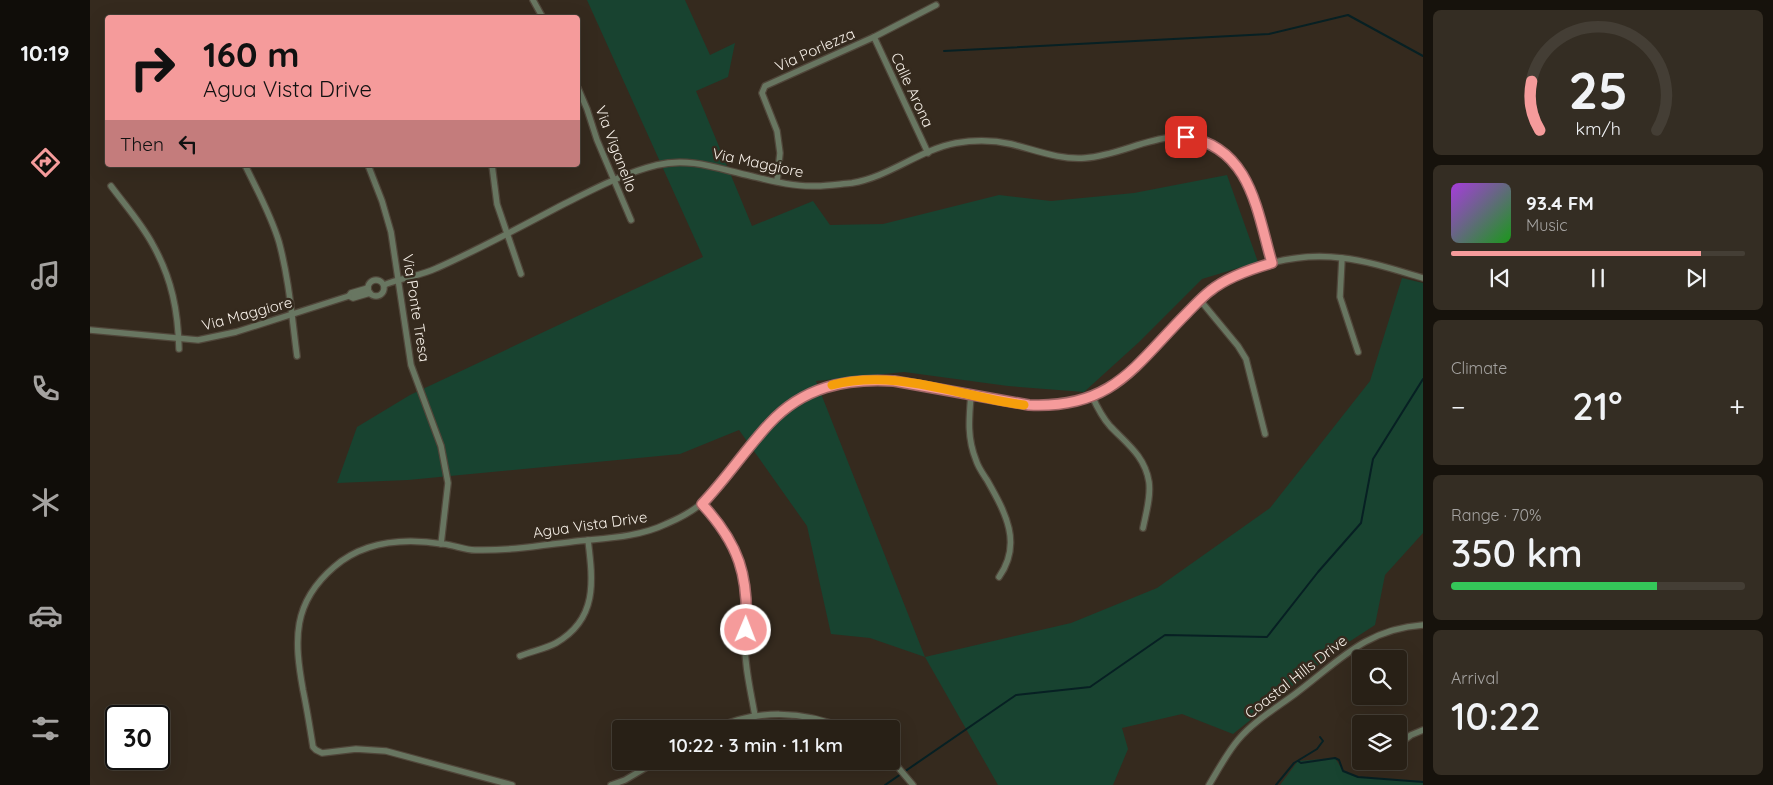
<!DOCTYPE html>
<meta charset="utf-8">
<style>
body{margin:0;font-family:Quicksand,sans-serif;background:#342d23;color:#f1f3f6;height:100vh;display:flex;flex-direction:column;font-size:19px;white-space:nowrap}
*{box-sizing:border-box;margin:0}
p{font-size:16px;color:#a5a3a1}
.icon{flex:none;width:28px;height:28px;fill:none;stroke:currentColor;stroke-width:2;stroke-linecap:round;stroke-linejoin:round}
.map{position:relative;flex:1;overflow:hidden}
.drawer{display:flex;flex-direction:column;gap:10px;padding:10px;background:#16120c;width:350px}
.drawer>*{flex:none}
.hud{position:absolute;left:15px;top:15px;width:475px;height:152px;border-radius:5px;box-shadow:0 5px 20px #0002,0 0 0 1px #443e35;background:#f59b9b;color:#111;overflow:hidden}
.controls{position:absolute;left:1262px;top:650px;display:grid;gap:10px}
.controls a{display:grid;place-items:center;width:55px;height:55px;border-radius:5px;background:#282016;box-shadow:0 5px 20px #0002,0 0 0 1px #443e35;font-size:25px}
.speed{position:absolute;left:15px;top:705px;display:flex;gap:10px;font-size:25px;font-weight:700;text-align:center}
.speed>*{display:grid;place-content:center;width:65px;height:65px;border-radius:50%;background:#282016;box-shadow:0 5px 20px #0002,0 0 0 1px #443e35;line-height:1}
.speed .limit{border:2px solid #111;border-radius:8px;background:#fff;color:#111}
.pin{position:absolute;display:grid;place-items:center;width:42px;height:42px;color:#fff;margin:-21px;border-radius:10px;box-shadow:0 2px 8px #0006}
.me{position:absolute;width:55px;margin:-28px;rotate:1deg;stroke-linejoin:round;filter:drop-shadow(0 0 4px #0008)}
.turn{display:flex;align-items:center;gap:18px;height:105px;padding:0 15px;font-size:22px}
.turn .icon{width:65px;height:65px;stroke-width:2.5}
.turn b{display:block;font-size:35px;line-height:42px}
.then{display:flex;align-items:center;height:48px;padding:0 15px;background:#0003;gap:10px;font-size:19px}
.big{font-size:38px;font-weight:600;line-height:1.1}
.drawer .tile{flex:1;display:flex;flex-direction:column;justify-content:center;gap:8px;min-width:0;padding:0 18px;border-radius:8px;background:#342d23}
.drawer .dial{align-items:center;gap:0}
.dial svg{height:130px;overflow:visible;fill:none;stroke:#443e35;stroke-width:7;stroke-linecap:round;text-anchor:middle}
.dial text{fill:#f1f3f6;stroke:none}
.song{display:flex;align-items:center;gap:15px}
.cover{width:60px;height:60px;border-radius:8px;background:linear-gradient(135deg,hsl(280 70% 55%),hsl(120 70% 35%))}
.played{height:5px;border-radius:2px;background:linear-gradient(90deg,#f59b9b 85%,#443e35 85%)}
.keys{display:flex;justify-content:space-around;direction:ltr}
.heat{display:flex;justify-content:space-between;align-items:center;font-size:28px;direction:ltr}
.charge{height:8px;border-radius:4px;background:linear-gradient(90deg,#34c759 70%,#443e35 0)}
.trip{position:absolute;left:522px;top:720px;width:288px;height:50px;border-radius:5px;background:#282016;box-shadow:0 5px 20px #0002,0 0 0 1px #443e35;font-weight:600;line-height:50px;text-align:center}
main{display:flex;flex:1;min-height:0}
.tabs{display:flex;flex-direction:column;width:90px;justify-content:space-around;align-items:center;background:#100d09;color:#a5a3a1}
.tabs .icon{width:35px;height:35px}
.tabs .selected{color:#f59b9b}
.tabs b{font-size:22px;color:#f1f3f6}
.map>svg:first-child{display:block}
</style>
<main>
<nav class="tabs">
<b>10:19</b>
<svg class="icon selected" aria-label="directions" viewBox="0 0 24 24"><path d="M12 3l9 9-9 9-9-9zM9 14v-3h6M13 9l2 2-2 2"/></svg>
<svg class="icon" aria-label="music" viewBox="0 0 24 24"><path d="M9 18V5l10-2v13"/><circle cx="6" cy="18" r="3"/><circle cx="16" cy="16" r="3"/></svg>
<svg class="icon" aria-label="phone" viewBox="0 0 24 24"><path d="M5 4h4l2 5-3 2q2 4 5 5l2-3 5 2v4C11 20 4 13 5 4z"/></svg>
<svg class="icon" aria-label="climate" viewBox="0 0 24 24"><path d="M12 3v18M4 7l16 10M4 17L20 7"/></svg>
<svg class="icon" aria-label="car" viewBox="0 0 24 24"><path d="M5 17H2v-5l4-1 3-4h7l3 4 3 1v5h-3M9 17h6M6 11h13"/><circle cx="7" cy="17" r="2"/><circle cx="17" cy="17" r="2"/></svg>
<svg class="icon" aria-label="filters" viewBox="0 0 24 24"><path d="M4 7h16M4 17h16"/><circle cx="9" cy="7" r="2"/><circle cx="15" cy="17" r="2"/></svg>
</nav>
<div class="map">
<svg width="1333" height="785" viewBox="0 0 1333 785">
<rect width="100%" height="100%" fill="#352a1e"/>
<g fill="#184330">
<polygon points="497,0 595,0 620,55 645,43 638,77 606,91 662,226 723,201 740,225 793,224 909,195 961,201 1044,193 1137,175 1168,262 1112,279 1048,343 994,392 918,386 814,372 726,381 835,657 981,623 1067,588 1180,508 1280,381 1312,278 1333,283 1333,533 1295,575 1285,625 1248,649 1143,734 1092,714 1032,728 1038,749 1023,785 908,785 835,657 780,638 741,634 717,526 649,430 590,454 318,480 247,483 267,427 320,395 613,257"/>
<polygon points="1245,758 1253,771 1268,777 1333,781 1333,785 1190,785 1208,761"/>
</g>
<g fill="none" stroke-linecap="round" stroke-linejoin="round">
<g stroke="#072023" stroke-width="2">
<polyline points="854,51 1179,34 1258,15 1333,56"/>
<polyline points="1208,761 1211,763 1245,758 1249,760 1253,771 1268,777 1333,782"/>
<polyline points="795,785 926,695 1000,687 1075,635 1177,637 1228,572 1271,523 1283,459 1333,379"/>
<polyline points="1186,785 1204,763 1227,749 1233,741 1230,737"/>
</g>
<g stroke="#50463a" stroke-width="8">
<g id="street">
<polyline points="443,0 453,18"/>
<polyline points="784,37 838,153"/>
<polyline points="488,88 497,109 507,140 541,220"/>
<path d="M 155,165 C 167,190 181,215 189,242 C 199,279 202,318 207,356"/>
<polyline points="278,165 292,201 301,232 321,365 351,446 358,483 351,544"/>
<polyline points="402,165 407,204 431,274"/>
<polyline points="687,181 690,153 687,131 672,93 675,86 784,37 846,5"/>
<path d="M 21,186 C 35,205 52,224 63,245 C 82,279 88,311 89,349"/>
<polyline points="1252,258 1250,297 1268,352"/>
<circle cx="286" cy="288" r="8"/>
<path d="M 294,285 C 311,278 330,276 347,268 C 390,249 432,226 474,204 C 504,189 534,173 567,165 C 600,157 629,169 661,176 C 682,181 705,187 726,186 C 738,186 750,184 762,183 C 799,177 829,150 866,143 C 884,140 903,140 921,144 C 946,150 969,160 995,158 C 1039,155 1079,122 1123,145 C 1163,167 1170,222 1183,263"/>
<polyline points="278,288 261,293 259,296 263,298 280,293"/>
<polyline points="1110,300 1148,346 1156,359 1175,434"/>
<polyline points="0,330 108,340 146,332 259,296"/>
<path d="M 881,395 C 879,418 877,438 886,460 C 888,467 893,474 897,480 C 915,512 933,543 909,577"/>
<path d="M 1002,396 C 1007,407 1012,417 1020,426 C 1036,443 1055,456 1059,482 C 1061,497 1056,513 1053,528"/>
<path d="M 612,504 C 642,537 657,568 657,614 C 657,623 655,631 655,640 C 654,665 661,692 665,716"/>
<path d="M 430,656 C 442,651 455,649 466,643 C 508,619 503,581 498,540"/>
<path d="M 624,729 C 666,709 713,710 756,729"/>
<polyline points="1309,744 1321,735 1333,730"/>
<polyline points="801,759 823,785"/>
<path d="M 422,785 L 296,751 L 266,749 L 232,753 L 226,750 L 223,747 C 220,728 217,709 213,690 C 204,640 202,603 244,567 C 275,540 315,538 353,544 C 364,545 375,550 385,550 C 420,551 454,545 488,541 C 517,538 549,537 576,524 C 588,519 601,512 611,504 C 635,487 657,448 678,426 C 712,388 755,378 804,381 L 939,405 C 976,407 1014,398 1041,372 C 1060,355 1075,334 1093,316 C 1102,308 1111,297 1121,290 C 1157,265 1208,252 1252,258 C 1279,261 1306,270 1333,278"/>
<polyline points="521,785 535,780 567,761"/>
<path d="M 1119,785 C 1128,770 1137,753 1148,740 C 1163,722 1186,708 1205,694 C 1248,662 1275,629 1333,625"/>
</g>
</g>
<use href="#street" stroke="#687661" stroke-width="5.5"/>
</g>
<g fill="none" stroke-linecap="round" stroke-linejoin="round">
<g stroke="#9f6565" stroke-width="12">
<path id="route" d="M 656,630 C 659,576 649,544 612,504 C 636,479 655,450 679,424 C 713,387 755,378 804,381 L 939,405 C 1023,409 1045,365 1097,313 C 1105,305 1112,297 1120,291 C 1137,277 1161,269 1182,263 C 1167,212 1161,147 1096,137"/>
</g>
<use href="#route" stroke="#f59b9b" stroke-width="9"/>
<path stroke="#f59e0b" stroke-width="9" d="M 742,385 C 806,368 871,397 934,405"/>
</g>
<g text-anchor="middle" stroke-width="5" stroke-linejoin="round" paint-order="stroke">
<g font-size="15" fill="#f6efe7" stroke="#352a1e">
<text transform="translate(725 50) rotate(-24)" y="5">Via Porlezza</text>
<text transform="translate(822 90) rotate(65)" y="5">Calle Arona</text>
<text transform="translate(526 149) rotate(69)" y="5">Via Viganello</text>
<text transform="translate(668 163) rotate(12)" y="5">Via Maggiore</text>
<text transform="translate(326 308) rotate(81)" y="5">Via Ponte Tresa</text>
<text transform="translate(157 314) rotate(-15)" y="5">Via Maggiore</text>
<text transform="translate(500 525) rotate(-8)" y="5">Agua Vista Drive</text>
<text transform="translate(1206 677) rotate(-38)" y="5">Coastal Hills Drive</text>
</g>
</g>
</svg>
<div class="controls">
<a><svg class="icon" aria-label="search" viewBox="0 0 24 24"><circle cx="10" cy="10" r="6"/><path d="M15 15l6 6"/></svg></a>
<a><svg class="icon" aria-label="layers" viewBox="0 0 24 24"><path d="M12 4l9 5-9 5-9-5zM3 14l9 5 9-5"/></svg></a>
</div>
<div class="speed"><div class="limit">30</div></div>
<div class="pin" style="left:1096px;top:137px;background:#d93025"><svg class="icon" aria-label="arrive" viewBox="0 0 24 24"><path d="M6 21V4h12l-3 4 3 4H6"/></svg></div>
<svg class="me" style="left:656px;top:630px" viewBox="-20 -20 40 40"><circle r="17" fill="#f59b9b" stroke="#fff" stroke-width="3"/><path d="M0-11L8 9 0 5-8 9z" fill="#fff"/></svg>
<div class="trip">10:22 · 3 min · 1.1 km</div>
<div class="hud">
<div class="turn"><svg class="icon" aria-label="right" viewBox="0 0 24 24"><path d="M7 20v-9h11M14 6l5 5-5 5"/></svg><div><b>160 m</b>Agua Vista Drive</div></div>
<div class="then">Then<svg class="icon" aria-label="left" viewBox="0 0 24 24"><path d="M17 20v-9H6M10 6l-5 5 5 5"/></svg></div>
</div>
</div>
<section class="drawer">
<div class="tile dial"><svg viewBox="0 0 100 80">
<path d="M14 69A42 42 0 1 1 86 69"/>
<path d="M14 69A42 42 0 0 1 9 39" stroke="#f59b9b"/>
<text x="50" y="56" font-size="32" font-weight="700">25</text>
<text x="50" y="72" font-size="11">km/h</text>
</svg></div>
<div class="tile">
<div class="song"><i class="cover"></i><div><b>93.4 FM</b><p>Music</p></div></div>
<div class="played"></div>
<div class="keys"><svg class="icon" aria-label="previous" viewBox="0 0 24 24"><path d="M18 5L8 12l10 7zM5 5v14"/></svg><svg class="icon" aria-label="pause" viewBox="0 0 24 24"><path d="M8 5v14M16 5v14"/></svg><svg class="icon" aria-label="next" viewBox="0 0 24 24"><path d="M6 5l10 7-10 7zM19 5v14"/></svg></div>
</div>
<div class="tile"><p>Climate</p>
<div class="heat"><a>−</a><b class="big">21°</b><a>+</a></div>
</div>
<div class="tile"><p>Range · 70%</p><b class="big">350 km</b><div class="charge"></div></div>
<div class="tile"><p>Arrival</p><b class="big">10:22</b></div>
</section>
</main>
